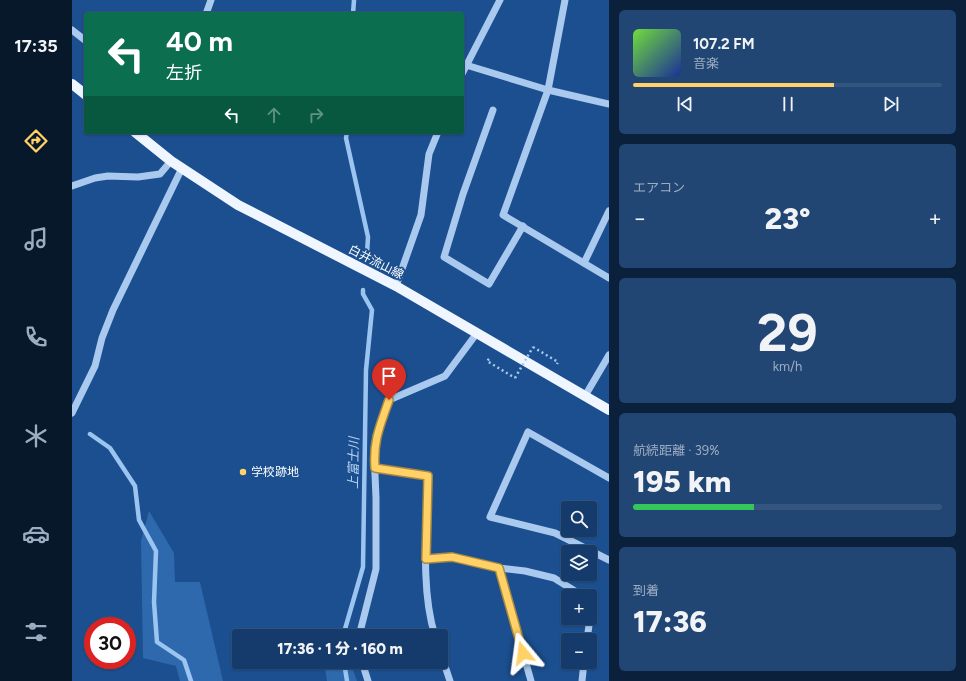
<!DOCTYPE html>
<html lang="ja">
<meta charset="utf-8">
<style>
body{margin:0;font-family:Figtree,"Noto Sans JP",sans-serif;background:#214673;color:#f1f3f6;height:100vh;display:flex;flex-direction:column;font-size:15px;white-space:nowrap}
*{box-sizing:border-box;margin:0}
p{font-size:13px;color:#9dadc1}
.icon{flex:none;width:22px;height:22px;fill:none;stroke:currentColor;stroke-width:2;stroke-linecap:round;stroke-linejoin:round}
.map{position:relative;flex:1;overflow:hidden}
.side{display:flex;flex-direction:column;gap:10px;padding:10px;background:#0b203b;width:357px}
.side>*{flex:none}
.hud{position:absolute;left:12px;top:12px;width:380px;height:122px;border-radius:4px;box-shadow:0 1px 3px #0004,0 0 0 1px #33557e;background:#0b6e4f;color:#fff;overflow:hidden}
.tools{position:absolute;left:489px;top:501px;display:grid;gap:8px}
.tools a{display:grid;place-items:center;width:36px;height:36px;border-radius:4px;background:#143b6b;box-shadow:0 1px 3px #0004,0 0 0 1px #33557e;font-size:20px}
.speed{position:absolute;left:12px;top:617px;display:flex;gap:8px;font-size:20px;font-weight:700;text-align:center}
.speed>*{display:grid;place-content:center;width:52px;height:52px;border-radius:50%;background:#143b6b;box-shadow:0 1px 3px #0004,0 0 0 1px #33557e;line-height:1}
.speed .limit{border:6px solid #d22;background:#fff;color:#111}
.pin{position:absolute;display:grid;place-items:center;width:34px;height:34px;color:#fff;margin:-41px -17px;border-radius:50% 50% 50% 0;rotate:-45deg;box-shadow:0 0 4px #0007}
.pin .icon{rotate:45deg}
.me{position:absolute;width:44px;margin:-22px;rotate:344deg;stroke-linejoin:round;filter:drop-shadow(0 0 3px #0008)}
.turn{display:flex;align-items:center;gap:14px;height:84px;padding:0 16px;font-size:18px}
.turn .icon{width:52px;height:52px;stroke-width:2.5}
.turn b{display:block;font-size:28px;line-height:34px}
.lanes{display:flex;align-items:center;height:38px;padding:0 16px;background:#0003;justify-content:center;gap:20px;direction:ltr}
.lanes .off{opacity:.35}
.big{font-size:30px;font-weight:800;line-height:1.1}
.side .widget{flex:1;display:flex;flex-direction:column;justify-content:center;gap:6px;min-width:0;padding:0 14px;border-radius:6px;background:#214673}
.side .dial{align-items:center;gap:0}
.dial b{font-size:52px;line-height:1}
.song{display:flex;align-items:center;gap:12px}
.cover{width:48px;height:48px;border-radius:6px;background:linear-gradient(135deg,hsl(100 70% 55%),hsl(230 70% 35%))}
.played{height:4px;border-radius:2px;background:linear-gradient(90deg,#ffd166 65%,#33557e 65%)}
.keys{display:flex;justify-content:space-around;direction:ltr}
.heat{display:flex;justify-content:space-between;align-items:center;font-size:22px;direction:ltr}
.charge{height:6px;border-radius:3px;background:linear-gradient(90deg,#34c759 39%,#33557e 0)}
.trip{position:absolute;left:160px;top:629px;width:216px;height:40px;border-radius:4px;background:#143b6b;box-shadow:0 1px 3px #0004,0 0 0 1px #33557e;font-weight:800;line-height:40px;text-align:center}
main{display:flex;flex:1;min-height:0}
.tab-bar{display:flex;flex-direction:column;width:72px;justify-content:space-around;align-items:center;background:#08182b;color:#9dadc1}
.tab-bar .icon{width:28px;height:28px}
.tab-bar .on{color:#ffd166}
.tab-bar b{font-size:18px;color:#f1f3f6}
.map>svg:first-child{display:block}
</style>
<main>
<nav class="tab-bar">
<b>17:35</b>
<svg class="icon on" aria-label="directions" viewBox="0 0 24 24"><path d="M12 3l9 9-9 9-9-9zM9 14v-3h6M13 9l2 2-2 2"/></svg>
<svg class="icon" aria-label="music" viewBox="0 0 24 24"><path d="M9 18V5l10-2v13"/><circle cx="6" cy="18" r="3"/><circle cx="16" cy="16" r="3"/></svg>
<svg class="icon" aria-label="phone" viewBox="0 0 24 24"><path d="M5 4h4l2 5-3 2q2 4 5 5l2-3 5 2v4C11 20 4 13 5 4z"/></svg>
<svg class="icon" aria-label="climate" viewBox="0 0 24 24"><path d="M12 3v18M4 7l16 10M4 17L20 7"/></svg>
<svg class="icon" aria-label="car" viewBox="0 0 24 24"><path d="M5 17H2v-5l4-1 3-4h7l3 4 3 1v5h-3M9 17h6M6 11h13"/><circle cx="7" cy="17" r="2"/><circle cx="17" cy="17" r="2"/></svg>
<svg class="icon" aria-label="filters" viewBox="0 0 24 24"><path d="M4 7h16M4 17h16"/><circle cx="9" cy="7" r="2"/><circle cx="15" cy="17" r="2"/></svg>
</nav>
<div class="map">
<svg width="537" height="681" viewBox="0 0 537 681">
<rect width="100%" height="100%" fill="#1b4f8f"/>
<g fill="#2e69ad">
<polygon points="77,511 102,553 103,582 128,582 151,681 108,681 104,666 71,658 69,541"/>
<polygon points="252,662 278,662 285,681 255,681"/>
</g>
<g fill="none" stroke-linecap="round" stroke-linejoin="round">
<g stroke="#9cc4f0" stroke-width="4.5">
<polyline points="281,14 282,0"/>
<polyline points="275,132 274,138 296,237 295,254"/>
<polyline points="18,434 38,448 63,486 67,520 84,551 82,602 85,642 112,660 119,681"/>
<polyline points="271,636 291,567 294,370 300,310 291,294 291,290"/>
<polyline points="272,662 275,681"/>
</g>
<g stroke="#a9c9ee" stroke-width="2.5" stroke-dasharray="2 3" stroke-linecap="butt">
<polyline points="461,347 486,362 485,364"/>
<polyline points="417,359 415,361 443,378"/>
</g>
<g stroke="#a9c9ee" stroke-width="7">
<polyline points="493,0 476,90 431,215 537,278"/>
<polyline points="134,14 139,0"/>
<polyline points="0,30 14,41"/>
<polyline points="394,65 476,90 537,104"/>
<polyline points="390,74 428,0"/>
<polyline points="421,110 391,194 372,257 417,284 451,226"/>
<polyline points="0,186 23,178 36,176 66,177 88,174 99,161"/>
<polyline points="512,263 537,211"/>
<polyline points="324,286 349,215 357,154 366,132"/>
<polyline points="513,396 537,355"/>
<polyline points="0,413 23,366 30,338 41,310 110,168"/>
<path d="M 303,468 L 356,476 C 355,526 348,588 363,636"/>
<polyline points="537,478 456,432 418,517 483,533 537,560"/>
<polyline points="354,559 380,557 427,568 453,571 482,578 511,596"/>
<polyline points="427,568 459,681"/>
<polyline points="518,600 520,602 518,618"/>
<polyline points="287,636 304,569 304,498 302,451 304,436 317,400 373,376 405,333"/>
<polyline points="515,640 518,618"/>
<polyline points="369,654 378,681"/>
<polyline points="290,662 296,681"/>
<polyline points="510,681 512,662"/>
</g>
<g stroke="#f0f6ff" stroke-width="10">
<polyline points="0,84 14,95"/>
<polyline points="63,132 99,161 166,205 324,286 537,410"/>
</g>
<polyline stroke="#a9c9ee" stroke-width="2.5" stroke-dasharray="2 3" stroke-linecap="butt" points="443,378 461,347"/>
</g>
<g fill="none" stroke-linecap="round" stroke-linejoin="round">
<g stroke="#a68842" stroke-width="10">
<path id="route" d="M 317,400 C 308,426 301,440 303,468 L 356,476 L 354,559 L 380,557 L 427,568 L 451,653"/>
</g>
<use href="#route" stroke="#ffd166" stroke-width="7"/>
</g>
<circle fill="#ffd166" stroke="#1b4f8f" stroke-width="1.5" cx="171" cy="472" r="4"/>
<g text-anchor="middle" stroke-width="3.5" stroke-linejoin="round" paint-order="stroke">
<g font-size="12" fill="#fff" stroke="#1b4f8f">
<text transform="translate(304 262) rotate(27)" y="4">白井流山線</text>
</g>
<g font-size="12" fill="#fff" stroke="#1b4f8f" text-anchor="start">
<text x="179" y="476">学校跡地</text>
</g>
<g font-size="13" font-style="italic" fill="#b5d3f5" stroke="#1b4f8f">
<text transform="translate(281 463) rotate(-89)" y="5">上富士川</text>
</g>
</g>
</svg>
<div class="tools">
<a><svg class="icon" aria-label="search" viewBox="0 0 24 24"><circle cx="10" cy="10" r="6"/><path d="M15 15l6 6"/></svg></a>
<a><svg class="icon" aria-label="layers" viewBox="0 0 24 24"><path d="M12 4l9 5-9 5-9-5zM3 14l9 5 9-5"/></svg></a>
<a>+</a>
<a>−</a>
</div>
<div class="speed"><div class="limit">30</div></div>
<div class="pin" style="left:317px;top:400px;background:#d93025"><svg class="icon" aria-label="arrive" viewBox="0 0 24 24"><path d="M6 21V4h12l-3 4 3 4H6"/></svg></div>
<svg class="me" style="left:451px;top:653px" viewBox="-20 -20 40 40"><path d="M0-17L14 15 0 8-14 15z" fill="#ffd166" stroke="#fff" stroke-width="4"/></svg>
<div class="trip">17:36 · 1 分 · 160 m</div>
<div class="hud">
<div class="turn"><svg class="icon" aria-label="left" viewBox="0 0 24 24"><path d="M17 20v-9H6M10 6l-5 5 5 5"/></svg><div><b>40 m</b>左折</div></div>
<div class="lanes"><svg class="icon" aria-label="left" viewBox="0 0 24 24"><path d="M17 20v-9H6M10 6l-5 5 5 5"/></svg><svg class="icon off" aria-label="ahead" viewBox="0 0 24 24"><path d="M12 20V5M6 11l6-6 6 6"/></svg><svg class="icon off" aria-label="right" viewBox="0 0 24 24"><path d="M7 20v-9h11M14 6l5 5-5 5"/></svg></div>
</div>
</div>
<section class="side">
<div class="widget">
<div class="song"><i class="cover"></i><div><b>107.2 FM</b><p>音楽</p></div></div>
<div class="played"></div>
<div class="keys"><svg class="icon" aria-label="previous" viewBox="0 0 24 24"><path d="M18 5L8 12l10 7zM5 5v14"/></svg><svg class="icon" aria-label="pause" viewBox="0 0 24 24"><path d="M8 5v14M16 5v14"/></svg><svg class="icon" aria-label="next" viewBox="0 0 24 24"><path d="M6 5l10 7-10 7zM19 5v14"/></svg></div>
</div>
<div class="widget"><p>エアコン</p>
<div class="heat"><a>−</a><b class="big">23°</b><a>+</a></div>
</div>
<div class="widget dial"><b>29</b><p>km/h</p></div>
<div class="widget"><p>航続距離 · 39%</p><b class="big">195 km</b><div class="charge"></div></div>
<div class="widget"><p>到着</p><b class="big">17:36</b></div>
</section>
</main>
